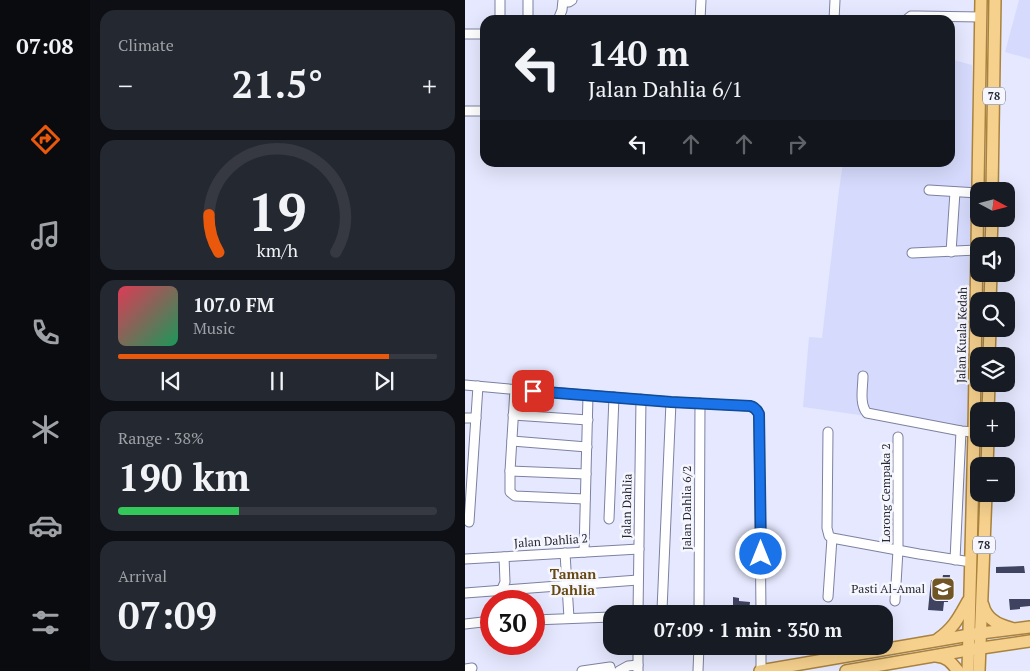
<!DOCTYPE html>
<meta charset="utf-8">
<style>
body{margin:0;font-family:"PT Serif",serif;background:#242831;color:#f1f3f6;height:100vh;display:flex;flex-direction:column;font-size:19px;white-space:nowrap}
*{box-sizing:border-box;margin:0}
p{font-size:16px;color:#9ea1a6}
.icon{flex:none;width:28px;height:28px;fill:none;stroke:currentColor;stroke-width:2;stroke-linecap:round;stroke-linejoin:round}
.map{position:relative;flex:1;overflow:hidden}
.side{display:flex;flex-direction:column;gap:10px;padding:10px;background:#0d0f14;width:375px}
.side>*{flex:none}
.hud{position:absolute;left:15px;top:15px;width:475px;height:152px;border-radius:15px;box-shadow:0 5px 20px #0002;background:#171b24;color:#f1f3f6;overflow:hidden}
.needle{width:32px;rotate:97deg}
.fabs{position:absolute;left:505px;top:182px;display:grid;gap:10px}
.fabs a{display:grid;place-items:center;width:45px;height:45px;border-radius:10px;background:#171b24;box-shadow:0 5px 20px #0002;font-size:25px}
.speed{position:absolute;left:15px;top:590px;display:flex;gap:10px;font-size:25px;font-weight:700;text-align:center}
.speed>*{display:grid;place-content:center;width:65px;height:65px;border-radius:50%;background:#171b24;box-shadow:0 5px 20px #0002;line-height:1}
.speed .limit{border:8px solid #d22;background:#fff;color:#111}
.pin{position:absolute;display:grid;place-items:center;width:42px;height:42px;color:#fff;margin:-21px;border-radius:10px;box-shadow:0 2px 8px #0006}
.me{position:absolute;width:55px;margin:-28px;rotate:0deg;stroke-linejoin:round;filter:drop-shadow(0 0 4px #0008)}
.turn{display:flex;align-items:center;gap:18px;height:105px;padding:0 25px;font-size:22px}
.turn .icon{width:65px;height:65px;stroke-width:2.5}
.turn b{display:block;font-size:35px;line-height:42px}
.lanes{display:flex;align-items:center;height:48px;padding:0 25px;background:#0003;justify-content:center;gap:25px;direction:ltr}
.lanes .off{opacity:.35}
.big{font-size:38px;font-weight:800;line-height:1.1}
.side .widget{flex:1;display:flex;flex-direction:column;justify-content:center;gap:8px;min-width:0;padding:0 18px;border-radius:15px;background:#242831}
.side .dial{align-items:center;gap:0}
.dial svg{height:130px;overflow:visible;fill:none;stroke:#363941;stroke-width:7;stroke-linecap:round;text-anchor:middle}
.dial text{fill:#f1f3f6;stroke:none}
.song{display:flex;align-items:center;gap:15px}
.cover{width:60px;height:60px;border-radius:8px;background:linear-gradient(135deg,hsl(350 70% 55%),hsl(150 70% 35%))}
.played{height:5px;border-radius:2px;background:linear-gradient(90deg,#ea580c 85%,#363941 85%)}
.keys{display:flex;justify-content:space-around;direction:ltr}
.heat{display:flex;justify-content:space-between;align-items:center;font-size:28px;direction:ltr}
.charge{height:8px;border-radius:4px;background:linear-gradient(90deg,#34c759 38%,#363941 0)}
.trip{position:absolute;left:138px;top:605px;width:290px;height:50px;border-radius:15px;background:#171b24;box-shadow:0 5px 20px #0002;font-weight:800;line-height:50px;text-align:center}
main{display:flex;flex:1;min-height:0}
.dock{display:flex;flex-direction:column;width:90px;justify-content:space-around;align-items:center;background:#090b0e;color:#9ea1a6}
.dock .icon{width:35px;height:35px}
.dock .active{color:#ea580c}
.dock b{font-size:22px;color:#f1f3f6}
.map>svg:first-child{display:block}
</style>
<main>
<nav class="dock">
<b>07:08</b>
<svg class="icon active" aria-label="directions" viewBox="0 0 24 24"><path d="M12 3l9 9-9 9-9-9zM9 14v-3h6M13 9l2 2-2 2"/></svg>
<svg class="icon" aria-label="music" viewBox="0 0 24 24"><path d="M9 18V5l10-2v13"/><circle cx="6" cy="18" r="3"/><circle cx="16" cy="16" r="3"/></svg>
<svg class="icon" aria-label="phone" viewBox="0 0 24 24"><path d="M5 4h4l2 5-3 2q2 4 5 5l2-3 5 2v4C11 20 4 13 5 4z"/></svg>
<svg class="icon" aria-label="climate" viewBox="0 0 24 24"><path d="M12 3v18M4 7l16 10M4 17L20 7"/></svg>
<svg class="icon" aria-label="car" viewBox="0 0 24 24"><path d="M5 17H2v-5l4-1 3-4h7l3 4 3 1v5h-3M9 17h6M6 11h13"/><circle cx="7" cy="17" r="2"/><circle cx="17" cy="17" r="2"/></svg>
<svg class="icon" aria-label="filters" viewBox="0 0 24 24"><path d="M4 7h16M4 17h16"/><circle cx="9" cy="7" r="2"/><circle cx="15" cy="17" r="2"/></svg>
</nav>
<section class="side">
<div class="widget"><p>Climate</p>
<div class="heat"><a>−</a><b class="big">21.5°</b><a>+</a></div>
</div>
<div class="widget dial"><svg viewBox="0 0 100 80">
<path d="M14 69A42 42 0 1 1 86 69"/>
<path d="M14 69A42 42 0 0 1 8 46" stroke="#ea580c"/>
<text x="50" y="56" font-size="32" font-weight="700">19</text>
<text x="50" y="72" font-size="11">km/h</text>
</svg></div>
<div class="widget">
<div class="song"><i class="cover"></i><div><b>107.0 FM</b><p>Music</p></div></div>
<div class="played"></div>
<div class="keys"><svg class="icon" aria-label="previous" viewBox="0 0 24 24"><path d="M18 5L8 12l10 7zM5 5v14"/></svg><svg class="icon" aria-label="pause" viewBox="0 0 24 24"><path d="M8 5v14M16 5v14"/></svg><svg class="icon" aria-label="next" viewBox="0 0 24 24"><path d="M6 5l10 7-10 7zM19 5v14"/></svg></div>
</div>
<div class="widget"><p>Range · 38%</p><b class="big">190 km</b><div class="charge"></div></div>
<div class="widget"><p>Arrival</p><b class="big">07:09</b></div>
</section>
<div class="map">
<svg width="565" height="671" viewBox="0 0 565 671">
<rect width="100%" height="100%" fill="#e5e8fe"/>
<g fill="#d6dbfd">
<polygon points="554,0 565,0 565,59 540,52"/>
<polygon points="485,59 507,65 507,431 338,407 344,337 357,338 374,190 378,163 485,162"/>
</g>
<g fill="#404360">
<polygon points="559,566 560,573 531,573 531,567"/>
<polygon points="478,575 485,575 483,602 479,602 478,611 463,610 466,580 477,581"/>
<polygon points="268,597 274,598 274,601 285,602 284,611 276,611 276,614 269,614 270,605 268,605"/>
<polygon points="544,599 565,599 565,606 555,607 555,609 545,610"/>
</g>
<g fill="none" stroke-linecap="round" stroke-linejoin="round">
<g stroke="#7d81a1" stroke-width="11">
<g id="minor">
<polyline points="63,0 63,20"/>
<polyline points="99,0 101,2 104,2 107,0"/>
<polyline points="35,20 35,0"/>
<polyline points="93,20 97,10 98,0"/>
<polyline points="235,20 236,0"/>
<polyline points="369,20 370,0"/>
<polyline points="441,20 446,16 452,16 516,17"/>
<polyline points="0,34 20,34"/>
<polyline points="0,111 20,111"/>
<polyline points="464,190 513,193"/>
<polyline points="486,252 490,192"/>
<polyline points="447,253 512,250"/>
<path d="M 398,376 C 398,387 394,404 402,413 L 496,431 L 509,432"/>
<polyline points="0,385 44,389"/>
<polyline points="48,389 206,402 285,406 292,410 294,414 296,614"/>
<polyline points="50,389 45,471 45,492 50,496 120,499"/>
<polyline points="48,415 123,420"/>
<polyline points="0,418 11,418"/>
<polyline points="363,432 362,528 364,536 367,538 454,554 506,562"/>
<polyline points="47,441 122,447"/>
<polyline points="45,471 121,474"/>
<polyline points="144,519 149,397"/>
<polyline points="4,522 13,386"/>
<polyline points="119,552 123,395"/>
<polyline points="100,553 104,618"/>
<polyline points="0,559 174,549"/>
<polyline points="490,560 496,431"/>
<polyline points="0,593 173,580"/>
<polyline points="363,597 367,538"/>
<polyline points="34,601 34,596 40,582 39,557"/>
<polyline points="430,601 433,550 433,437"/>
<polyline points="173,614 176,399"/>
<polyline points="196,614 197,610 206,402"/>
<polyline points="234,614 235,403"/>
<polyline points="69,620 146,617"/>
<polyline points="0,624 26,621"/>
<polyline points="173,646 173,671"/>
<polyline points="296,646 296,671"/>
<polyline points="0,669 7,668"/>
<polyline points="117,671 145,667 146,671"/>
<polyline points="154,671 163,666 173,665"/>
<polyline points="233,671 234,646"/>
</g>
</g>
<g stroke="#a9823d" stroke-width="14">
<g id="major">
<polyline points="527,191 530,0"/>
<polyline points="526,246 527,219"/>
<polyline points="525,301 526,274"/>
<polyline points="524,356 525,329"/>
<polyline points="523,411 524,384"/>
<polyline points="522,466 523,439"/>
<path d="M 518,605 C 521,619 533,625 546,628"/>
<path d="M 473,639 C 489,628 494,617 503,601"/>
<path d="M 471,656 C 482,657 486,662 493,671"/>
<polyline points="295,671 516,633 565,627"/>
<polyline points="381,671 503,650 565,641"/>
<polyline points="503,671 509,432 516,0"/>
<polyline points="514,671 521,494"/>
</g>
</g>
<use href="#minor" stroke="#fff" stroke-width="9"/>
<use href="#major" stroke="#f6d18e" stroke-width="11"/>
</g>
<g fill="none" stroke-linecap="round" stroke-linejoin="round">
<g stroke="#114b97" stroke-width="12">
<path id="route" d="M 68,391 L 206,402 L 285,406 C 290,407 292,410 294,414 L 296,554"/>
</g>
<use href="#route" stroke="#1a73e8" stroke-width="9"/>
</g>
<defs>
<g id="school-square" transform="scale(1.25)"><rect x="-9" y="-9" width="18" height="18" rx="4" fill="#705527" stroke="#f6f7fe"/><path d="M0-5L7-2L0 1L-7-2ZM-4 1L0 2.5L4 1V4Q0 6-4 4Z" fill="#fff"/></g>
</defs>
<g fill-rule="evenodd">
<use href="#school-square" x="478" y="589"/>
</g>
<g text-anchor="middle" stroke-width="5" stroke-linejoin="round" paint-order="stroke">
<g fill="#f6f7fe" stroke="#646571" stroke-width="1">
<rect x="518" y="87.5" width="22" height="17" rx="4"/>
<rect x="508" y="536.5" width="22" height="17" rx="4"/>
</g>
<g font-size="11" font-weight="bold" fill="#252734">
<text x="529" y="100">78</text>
<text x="519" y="549">78</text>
</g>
<g font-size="12" fill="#252734" stroke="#f6f7fe">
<text transform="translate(497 335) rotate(-89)" y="4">Jalan Kuala Kedah</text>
<text transform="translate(421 493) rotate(-90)" y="4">Lorong Cempaka 2</text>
<text transform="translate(162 506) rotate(-89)" y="4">Jalan Dahlia</text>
<text transform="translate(222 508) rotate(-90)" y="4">Jalan Dahlia 6/2</text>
<text transform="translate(86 541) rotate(-4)" y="4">Jalan Dahlia 2</text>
</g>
<g font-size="12" fill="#252734" stroke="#f6f7fe" text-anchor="end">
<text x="460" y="593">Pasti Al-Amal</text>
</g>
<g font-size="14" font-weight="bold" fill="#664810" stroke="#f6f7fe">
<text x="108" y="579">Taman<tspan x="108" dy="16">Dahlia</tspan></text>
</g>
</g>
</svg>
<div class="fabs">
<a><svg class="needle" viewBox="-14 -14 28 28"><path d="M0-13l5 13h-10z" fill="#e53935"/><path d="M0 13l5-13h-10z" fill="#9ea1a6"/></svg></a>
<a><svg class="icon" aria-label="sound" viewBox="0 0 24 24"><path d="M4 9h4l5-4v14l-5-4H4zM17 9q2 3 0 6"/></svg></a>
<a><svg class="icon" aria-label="search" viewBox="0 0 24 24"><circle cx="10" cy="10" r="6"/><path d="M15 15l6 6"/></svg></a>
<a><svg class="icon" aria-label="layers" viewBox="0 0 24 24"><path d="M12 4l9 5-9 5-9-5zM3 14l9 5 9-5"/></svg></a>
<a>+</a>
<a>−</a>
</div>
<div class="speed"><div class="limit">30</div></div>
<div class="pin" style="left:68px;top:391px;background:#d93025"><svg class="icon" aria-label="arrive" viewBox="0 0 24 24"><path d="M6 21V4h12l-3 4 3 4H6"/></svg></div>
<svg class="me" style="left:296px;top:554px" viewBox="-20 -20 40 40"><circle r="17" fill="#1a73e8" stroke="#fff" stroke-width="3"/><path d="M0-11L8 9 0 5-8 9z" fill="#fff"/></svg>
<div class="trip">07:09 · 1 min · 350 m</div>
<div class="hud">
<div class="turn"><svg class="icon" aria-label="left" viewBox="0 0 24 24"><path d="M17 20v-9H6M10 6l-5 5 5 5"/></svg><div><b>140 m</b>Jalan Dahlia 6/1</div></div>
<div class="lanes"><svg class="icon" aria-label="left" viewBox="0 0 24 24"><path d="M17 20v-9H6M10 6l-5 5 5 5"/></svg><svg class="icon off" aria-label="ahead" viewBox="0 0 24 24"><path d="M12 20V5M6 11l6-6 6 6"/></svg><svg class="icon off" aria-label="ahead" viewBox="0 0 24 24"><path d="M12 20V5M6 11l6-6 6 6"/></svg><svg class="icon off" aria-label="right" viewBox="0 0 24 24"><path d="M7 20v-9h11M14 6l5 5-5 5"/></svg></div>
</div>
</div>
</main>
